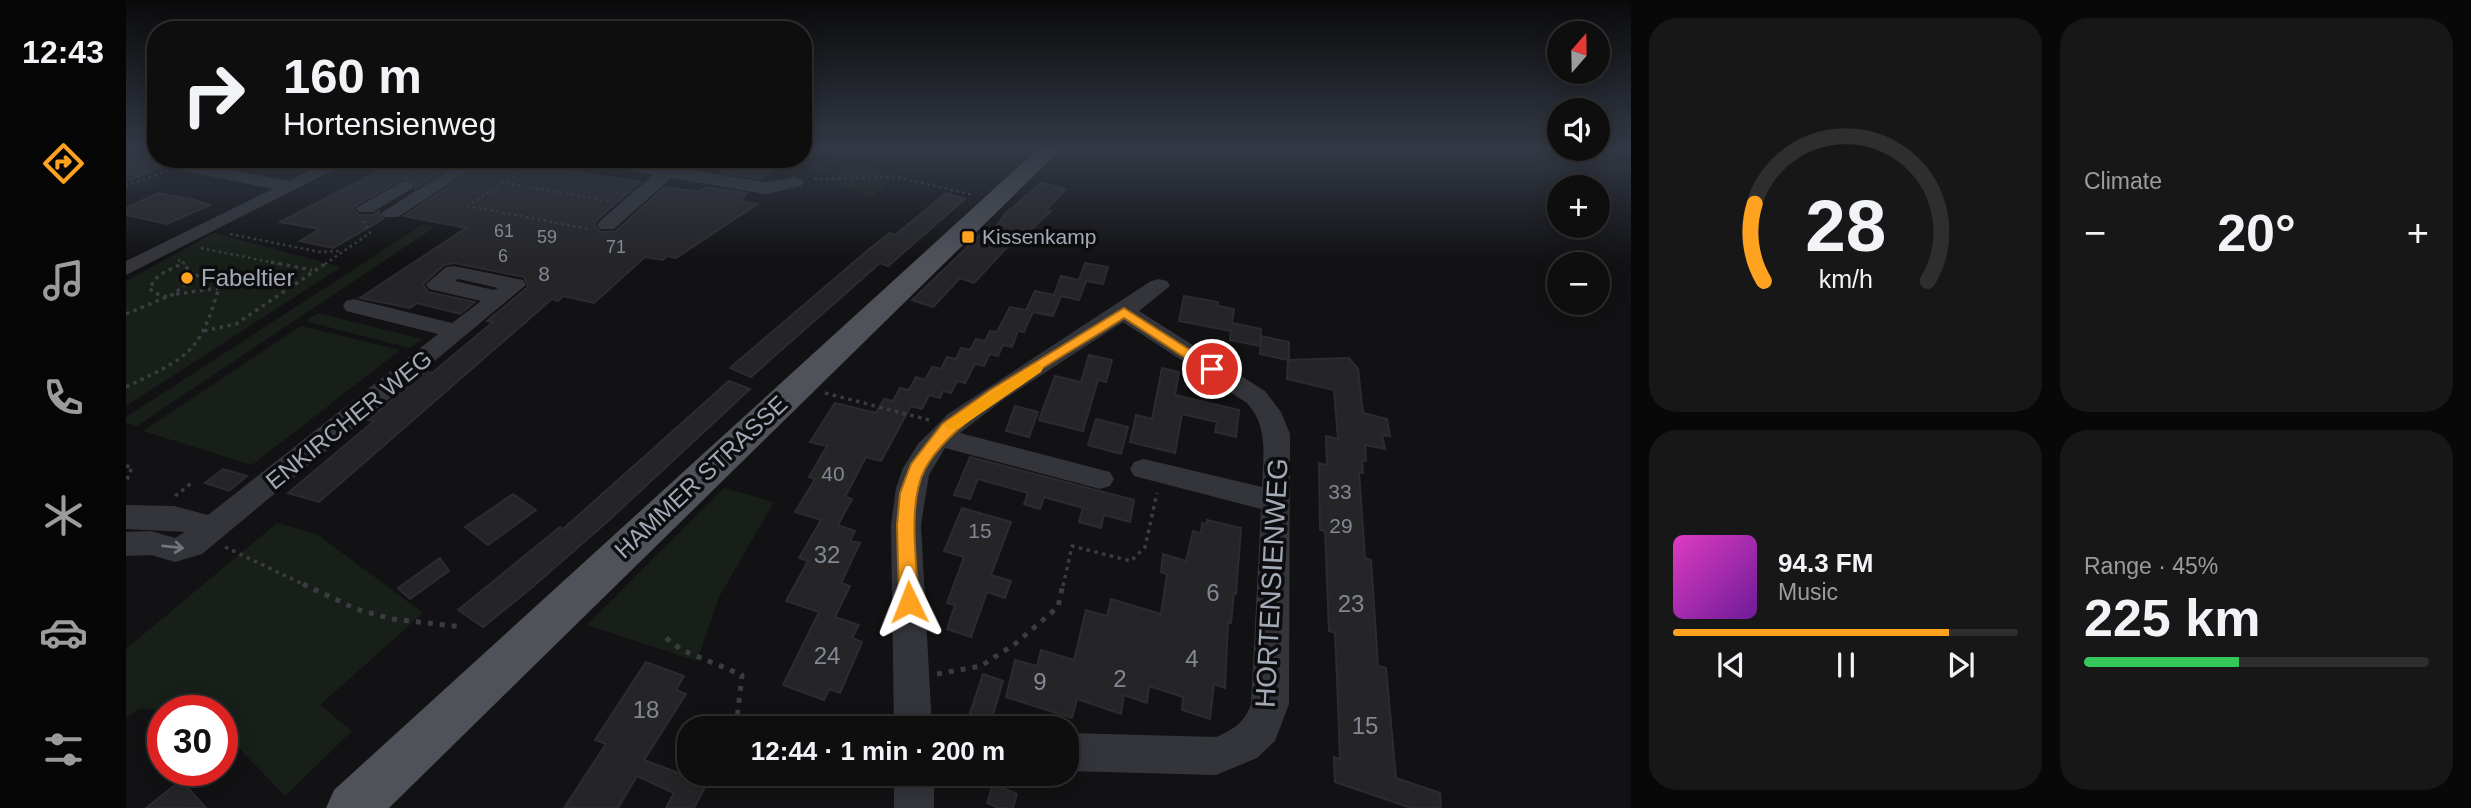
<!DOCTYPE html>
<meta charset="utf-8">
<style>
body{margin:0;font-family:Helvetica,sans-serif;background:#171718;color:#f1f3f6;height:100vh;display:flex;flex-direction:column;font-size:26px;white-space:nowrap}
*{box-sizing:border-box;margin:0}
p{font-size:23px;color:#9b9c9e}
.icon{flex:none;width:38px;height:38px;fill:none;stroke:currentColor;stroke-width:2;stroke-linecap:round;stroke-linejoin:round}
.map{position:relative;flex:1;overflow:hidden}
.side{display:flex;flex-direction:column;gap:18px;padding:18px;background:#080808;width:840px}
.side>*{flex:none}
.banner{position:absolute;left:21px;top:21px;width:665px;height:147px;border-radius:28px;box-shadow:0 4px 18px #0003,0 0 0 2px #2e2e2f;background:#0e0e0f;color:#f1f3f6;overflow:hidden}
.needle{width:46px;rotate:20deg}
.fabs{position:absolute;left:1421px;top:21px;display:grid;gap:14px}
.fabs a{display:grid;place-items:center;width:63px;height:63px;border-radius:50%;background:#0e0e0f;box-shadow:0 4px 18px #0003,0 0 0 2px #2e2e2f;font-size:35px}
.speed{position:absolute;left:21px;top:695px;display:flex;gap:14px;font-size:35px;font-weight:700;text-align:center}
.speed>*{display:grid;place-content:center;width:91px;height:91px;border-radius:50%;background:#0e0e0f;box-shadow:0 4px 18px #0003,0 0 0 2px #2e2e2f;line-height:1}
.speed .limit{border:10px solid #d22;background:#fff;color:#111}
.pin{position:absolute;display:grid;place-items:center;width:60px;height:60px;color:#fff;margin:-30px;border:4px solid #fff;border-radius:50%;box-shadow:0 2px 7px #0007}
.me{position:absolute;width:77px;margin:-38px;rotate:358deg;stroke-linejoin:round;filter:drop-shadow(0 0 5px #0008)}
.turn{display:flex;align-items:center;gap:24px;height:147px;padding:0 21px;font-size:32px}
.turn .icon{width:91px;height:91px;stroke-width:2.5}
.turn b{display:block;font-size:49px;line-height:60px}
.big{font-size:52px;font-weight:600;line-height:1.1}
.side .widget{flex:1;display:flex;flex-direction:column;justify-content:center;gap:10px;min-width:0;padding:0 24px;border-radius:28px;background:#171718}
.side .dial{align-items:center;gap:0}
.dial svg{height:182px;overflow:visible;fill:none;stroke:#2e2e2f;stroke-width:7;stroke-linecap:round;text-anchor:middle}
.dial text{fill:#f1f3f6;stroke:none}
.song{display:flex;align-items:center;gap:21px}
.cover{width:84px;height:84px;border-radius:10px;background:linear-gradient(135deg,hsl(310 70% 55%),hsl(280 70% 35%))}
.played{height:7px;border-radius:4px;background:linear-gradient(90deg,#ffa21f 80%,#2e2e2f 80%)}
.keys{display:flex;justify-content:space-around;direction:ltr}
.heat{display:flex;justify-content:space-between;align-items:center;font-size:38px;direction:ltr}
.charge{height:10px;border-radius:5px;background:linear-gradient(90deg,#34c759 45%,#2e2e2f 0)}
.side .tiles{flex:1;display:grid;gap:18px;grid-template-columns:repeat(2,1fr)}
.trip{position:absolute;left:551px;top:716px;width:402px;height:70px;border-radius:28px;background:#0e0e0f;box-shadow:0 4px 18px #0003,0 0 0 2px #2e2e2f;font-weight:600;line-height:70px;text-align:center}
main{display:flex;flex:1;min-height:0}
.menu{display:flex;flex-direction:column;width:126px;justify-content:space-around;align-items:center;background:#060606;color:#9b9c9e}
.menu .icon{width:49px;height:49px}
.menu .on{color:#ffa21f}
.menu b{font-size:32px;color:#f1f3f6}
.map>svg:first-child{display:block}
</style>
<main>
<nav class="menu">
<b>12:43</b>
<svg class="icon on" aria-label="directions" viewBox="0 0 24 24"><path d="M12 3l9 9-9 9-9-9zM9 14v-3h6M13 9l2 2-2 2"/></svg>
<svg class="icon" aria-label="music" viewBox="0 0 24 24"><path d="M9 18V5l10-2v13"/><circle cx="6" cy="18" r="3"/><circle cx="16" cy="16" r="3"/></svg>
<svg class="icon" aria-label="phone" viewBox="0 0 24 24"><path d="M5 4h4l2 5-3 2q2 4 5 5l2-3 5 2v4C11 20 4 13 5 4z"/></svg>
<svg class="icon" aria-label="climate" viewBox="0 0 24 24"><path d="M12 3v18M4 7l16 10M4 17L20 7"/></svg>
<svg class="icon" aria-label="car" viewBox="0 0 24 24"><path d="M5 17H2v-5l4-1 3-4h7l3 4 3 1v5h-3M9 17h6M6 11h13"/><circle cx="7" cy="17" r="2"/><circle cx="17" cy="17" r="2"/></svg>
<svg class="icon" aria-label="filters" viewBox="0 0 24 24"><path d="M4 7h16M4 17h16"/><circle cx="9" cy="7" r="2"/><circle cx="15" cy="17" r="2"/></svg>
</nav>
<div class="map">
<svg width="1505" height="808" viewBox="0 0 1505 808">
<rect width="100%" height="100%" fill="#121214"/>
<g fill="#181f19">
<polygon points="734,165 771,177 747,196 711,185 703,179 719,166"/>
<polygon points="296,225 309,227 11,426 0,423 0,417"/>
<polygon points="88,233 215,267 0,406 0,281"/>
<polygon points="192,313 296,339 284,348 179,321"/>
<polygon points="175,326 274,350 126,465 17,431"/>
<polygon points="598,488 648,502 593,597 571,661 461,625"/>
<polygon points="151,523 191,534 297,613 194,705 226,731 159,796 96,730 96,710 37,711 14,708 0,718 0,649"/>
</g>
<g fill="#252528" stroke="#2c2c30" stroke-width="2">
<polygon points="0,153 40,164 0,182"/>
<polygon points="278,159 335,159 289,189 289,183 278,178 229,206 228,210 233,215 247,215 253,211 257,219 207,248 174,241 194,229 154,222 266,164 278,166"/>
<polygon points="364,159 514,182 472,219 468,225 474,232 490,231 539,187 574,192 580,187 621,193 613,201 631,204 550,258 541,256 537,260 519,257 468,303 437,296 432,301 426,299 193,502 162,493 248,421 242,420 300,371 306,373 367,322 361,321 402,287 398,277 328,263 318,265 297,284 302,292 349,302 334,314 291,303 284,308 234,298 340,228 278,216"/>
<polygon points="610,159 616,160 650,165 636,179 595,172"/>
<polygon points="915,183 940,189 920,210 925,211 889,244 885,243 848,283 834,278 807,307 786,300 855,234 863,236 879,214"/>
<polygon points="32,193 68,200 84,205 41,224 0,215 0,208"/>
<polygon points="820,193 839,199 762,266 754,263 625,377 604,368 742,250 764,233 769,235"/>
<polygon points="959,263 982,267 977,284 960,281 953,300 935,296 927,316 907,312 898,332 892,331 886,347 877,345 872,356 864,354 858,366 849,364 839,383 831,381 825,393 817,391 814,398 803,395 796,409 785,406 755,461 740,457 719,497 726,499 712,525 729,531 724,541 734,543 715,583 724,586 709,617 733,625 726,638 736,642 714,693 703,689 698,700 657,685 693,612 660,601 682,561 673,558 695,520 669,512 689,479 683,477 701,446 684,442 709,403 750,413 758,399 767,401 774,388 783,390 790,377 799,380 806,367 815,369 821,357 830,359 835,348 844,350 850,339 859,341 864,331 871,332 884,307 900,310 909,291 928,295 935,276 953,280"/>
<polygon points="1058,296 1092,302 1092,306 1108,309 1106,323 1135,329 1134,346 1104,340 1105,329 1105,331 1053,321"/>
<polygon points="1135,336 1163,342 1163,360 1223,358 1232,369 1237,413 1261,419 1264,436 1256,435 1259,449 1239,445 1240,461 1236,460 1237,473 1233,472 1239,558 1245,560 1252,666 1260,668 1270,778 1314,793 1315,808 1285,808 1209,782 1208,757 1214,759 1211,678 1209,633 1203,631 1199,531 1194,530 1193,463 1201,465 1200,436 1212,439 1208,390 1161,379 1162,360 1134,354"/>
<polygon points="963,355 986,360 980,382 972,380 957,431 913,420 929,376 955,382"/>
<polygon points="1036,368 1053,372 1049,395 1113,410 1110,437 1089,432 1091,422 1056,414 1049,453 1004,442 1010,415 1026,419"/>
<polygon points="603,381 624,389 481,522 403,590 357,627 332,610 434,527 437,529"/>
<polygon points="889,406 912,412 903,437 880,431"/>
<polygon points="970,419 1002,427 995,454 962,445"/>
<polygon points="844,457 1008,500 1004,522 978,515 975,528 953,522 957,508 918,497 914,509 898,504 902,493 852,479 844,499 828,495"/>
<polygon points="97,469 121,476 103,491 79,483"/>
<polygon points="387,494 410,510 362,545 339,527"/>
<polygon points="836,508 885,522 865,575 885,581 879,598 861,592 845,637 821,629 829,605 821,603 838,557 818,551"/>
<polygon points="1081,520 1115,528 1110,594 1108,593 1105,623 1102,622 1099,688 1088,684 1084,719 1056,710 1057,697 1023,686 1021,703 998,695 995,714 951,699 946,718 880,697 889,660 911,666 915,650 948,660 960,610 981,616 985,599 1035,614 1041,574 1035,572 1037,554 1060,561 1067,531 1075,533 1076,523 1081,524"/>
<polygon points="314,558 323,571 284,599 272,588"/>
<polygon points="520,662 558,676 550,690 560,694 518,760 558,775 586,774 568,808 540,808 548,793 511,776 492,808 438,808 480,744 469,740"/>
<polygon points="857,674 877,681 863,728 839,728"/>
<polygon points="55,780 80,808 20,808"/>
<polygon points="867,784 891,794 887,808 873,808 861,803"/>
</g>
<g fill="none" stroke-linecap="round" stroke-linejoin="round">
<g stroke="#393c41" stroke-width="2.5" stroke-dasharray="2.5 3.5" stroke-linecap="butt">
<polyline points="1,152 30,157"/>
<polyline points="413,159 342,206 463,229"/>
<polyline points="285,174 312,159"/>
<polyline points="688,179 771,177 847,195"/>
<polyline points="380,183 482,201"/>
<polyline points="0,186 41,171"/>
<polyline points="104,234 194,252 213,251"/>
<polyline points="75,248 154,264"/>
<polyline points="52,260 59,264"/>
<polyline points="199,264 244,233 238,221"/>
</g>
<g stroke="#393c41" stroke-width="3.5" stroke-dasharray="3.5 4.5" stroke-linecap="butt">
<polyline points="145,262 186,270"/>
<polyline points="50,294 93,288"/>
<polyline points="41,297 28,293 23,288 33,275 57,263"/>
<polyline points="0,314 48,294 68,276 56,262"/>
<polyline points="78,331 110,324 202,262"/>
<path d="M 0,387 C 74,352 73,350 98,273 L 68,276"/>
<polyline points="699,393 803,420"/>
<polyline points="0,466 6,467 0,482"/>
<polyline points="49,496 68,481"/>
<polyline points="99,547 181,586"/>
<polyline points="937,586 946,546 1005,561 1019,547 1031,493"/>
</g>
<g stroke="#393c41" stroke-width="5" stroke-dasharray="5 7" stroke-linecap="butt">
<polyline points="177,584 230,609 266,619 337,627"/>
<polyline points="540,638 556,650 616,675 610,728"/>
<polyline points="811,674 855,666 889,644 932,607 937,584"/>
</g>
<g fill="#33353a" fill-rule="evenodd">
<polygon points="207,159 229,159 0,275 0,261 147,189 53,170 50,166 53,162 59,161 163,181"/>
<polygon points="340,159 361,159 272,217 258,217 255,213"/>
<polygon points="455,159 497,159 640,182 669,177 678,182 675,186 640,194 545,178 488,229 474,229 471,225 474,221 527,175 463,164"/>
<polygon points="279,180 288,185 285,189 247,212 233,212 230,208"/>
<path d="M 328,266 L 397,280 L 400,285 L 76,554 L 49,562 L 25,555 L 0,556 L 0,532 L 25,531 L 49,538 L 59,532 L 0,529 L 0,505 L 48,506 L 82,515 L 312,334 L 220,311 L 217,306 L 220,301 L 228,299 L 326,323 L 355,301 L 303,289 L 300,284 L 320,267 ZM 332,279 L 372,288 L 368,290 L 329,281 Z"/>
<path d="M 1033,279 L 1041,281 L 1044,286 L 1013,311 L 1139,391 L 1155,412 L 1164,434 L 1163,704 L 1149,741 L 1131,758 L 1090,775 L 942,771 L 942,733 L 1090,737 C 1107,730 1119,722 1125,704 L 1135,509 L 1008,476 L 1004,469 L 1008,462 L 1018,459 L 1136,487 C 1137,457 1143,427 1121,403 L 997,322 L 877,400 L 834,433 L 984,472 L 988,479 L 984,486 L 974,489 L 819,448 L 803,475 L 795,525 L 806,728 L 768,728 L 765,525 L 770,488 L 777,468 L 792,444 L 822,414 L 1025,281 Z"/>
<rect x="768" y="774" width="40" height="34"/>
</g>
<polygon fill="#4f5259" fill-rule="evenodd" points="913,148 936,148 263,808 200,808 208,790"/>
</g>
<defs><path id="oneway-shaft" d="M-6 0H5M1.5-3L5.5 0L1.5 3" fill="none" stroke-width="1.6" stroke-linecap="round" stroke-linejoin="round" transform="scale(1.75)"/></defs>
<use stroke="#70757e" href="#oneway-shaft" transform="translate(47 547) rotate(6)"/>
<linearGradient id="sky" x2="0" y2="1"><stop stop-color="#0a0a0b"/><stop offset="0.57" stop-color="#333945"/><stop offset="1" stop-color="#333945" stop-opacity="0"/></linearGradient>
<rect width="1505" height="261" fill="url(#sky)"/>
<path fill="#ffa21f" stroke="#a66914" stroke-width="2" d="M 998,308 L 1094,369 L 1086,374 L 1081,372 L 998,318 C 943,354 829,413 799,469 C 781,503 791,565 793,602 L 790,608 L 783,610 L 776,608 L 773,602 L 771,525 L 774,493 L 785,464 L 816,424 L 864,390 Z"/>
<polygon fill="#f59e0b" points="910,364 915,365 917,368 915,372 832,429 821,429 818,425 821,421"/>
<g fill="#ffa21f" stroke="#0d0d0f" stroke-width="2.5">
<rect x="835" y="230" width="14" height="14" rx="3.5"/>
<circle cx="61" cy="278" r="7"/>
</g>
<g text-anchor="middle" stroke-width="7" stroke-linejoin="round" paint-order="stroke">
<g font-size="18" fill="#828892">
<text x="378" y="237">61</text>
<text x="421" y="243">59</text>
<text x="490" y="253">71</text>
<text x="377" y="262">6</text>
</g>
<g font-size="21" fill="#a2aab6" stroke="#0d0d0f" text-anchor="start">
<text x="856" y="244">Kissenkamp</text>
</g>
<g font-size="21" fill="#828892">
<text x="418" y="281">8</text>
<text x="707" y="481">40</text>
<text x="1214" y="499">33</text>
<text x="1215" y="533">29</text>
<text x="854" y="538">15</text>
</g>
<g font-size="24" fill="#a2aab6" stroke="#0d0d0f" text-anchor="start">
<text x="75" y="286">Fabeltier</text>
</g>
<g font-size="24" fill="#a2aab6" stroke="#0d0d0f">
<text transform="translate(223 420) rotate(-39)" y="8">ENKIRCHER WEG</text>
<text transform="translate(575 477) rotate(-43)" y="8">HAMMER STRASSE</text>
</g>
<g font-size="24" fill="#828892">
<text x="701" y="563">32</text>
<text x="1087" y="601">6</text>
<text x="1225" y="612">23</text>
<text x="701" y="664">24</text>
<text x="1066" y="667">4</text>
<text x="994" y="687">2</text>
<text x="914" y="690">9</text>
<text x="520" y="718">18</text>
<text x="1239" y="734">15</text>
</g>
<g font-size="28" fill="#a2aab6" stroke="#0d0d0f">
<text transform="translate(1145 583) rotate(-87)" y="10">HORTENSIENWEG</text>
</g>
</g>
</svg>
<div class="fabs">
<a><svg class="needle" viewBox="-14 -14 28 28"><path d="M0-13l5 13h-10z" fill="#e53935"/><path d="M0 13l5-13h-10z" fill="#9b9c9e"/></svg></a>
<a><svg class="icon" aria-label="sound" viewBox="0 0 24 24"><path d="M4 9h4l5-4v14l-5-4H4zM17 9q2 3 0 6"/></svg></a>
<a>+</a>
<a>−</a>
</div>
<div class="speed"><div class="limit">30</div></div>
<div class="pin" style="left:1086px;top:369px;background:#d93025"><svg class="icon" aria-label="arrive" viewBox="0 0 24 24"><path d="M6 21V4h12l-3 4 3 4H6"/></svg></div>
<svg class="me" style="left:783px;top:602px" viewBox="-20 -20 40 40"><path d="M0-17L14 15 0 8-14 15z" fill="#ffa21f" stroke="#fff" stroke-width="4"/></svg>
<div class="trip">12:44 · 1 min · 200 m</div>
<div class="banner">
<div class="turn"><svg class="icon" aria-label="right" viewBox="0 0 24 24"><path d="M7 20v-9h11M14 6l5 5-5 5"/></svg><div><b>160 m</b>Hortensienweg</div></div>
</div>
</div>
<section class="side">
<div class="tiles">
<div class="widget dial"><svg viewBox="0 0 100 80">
<path d="M14 69A42 42 0 1 1 86 69"/>
<path d="M14 69A42 42 0 0 1 10 35" stroke="#ffa21f"/>
<text x="50" y="56" font-size="32" font-weight="700">28</text>
<text x="50" y="72" font-size="11">km/h</text>
</svg></div>
<div class="widget"><p>Climate</p>
<div class="heat"><a>−</a><b class="big">20°</b><a>+</a></div>
</div>
<div class="widget">
<div class="song"><i class="cover"></i><div><b>94.3 FM</b><p>Music</p></div></div>
<div class="played"></div>
<div class="keys"><svg class="icon" aria-label="previous" viewBox="0 0 24 24"><path d="M18 5L8 12l10 7zM5 5v14"/></svg><svg class="icon" aria-label="pause" viewBox="0 0 24 24"><path d="M8 5v14M16 5v14"/></svg><svg class="icon" aria-label="next" viewBox="0 0 24 24"><path d="M6 5l10 7-10 7zM19 5v14"/></svg></div>
</div>
<div class="widget"><p>Range · 45%</p><b class="big">225 km</b><div class="charge"></div></div>
</div>
</section>
</main>
